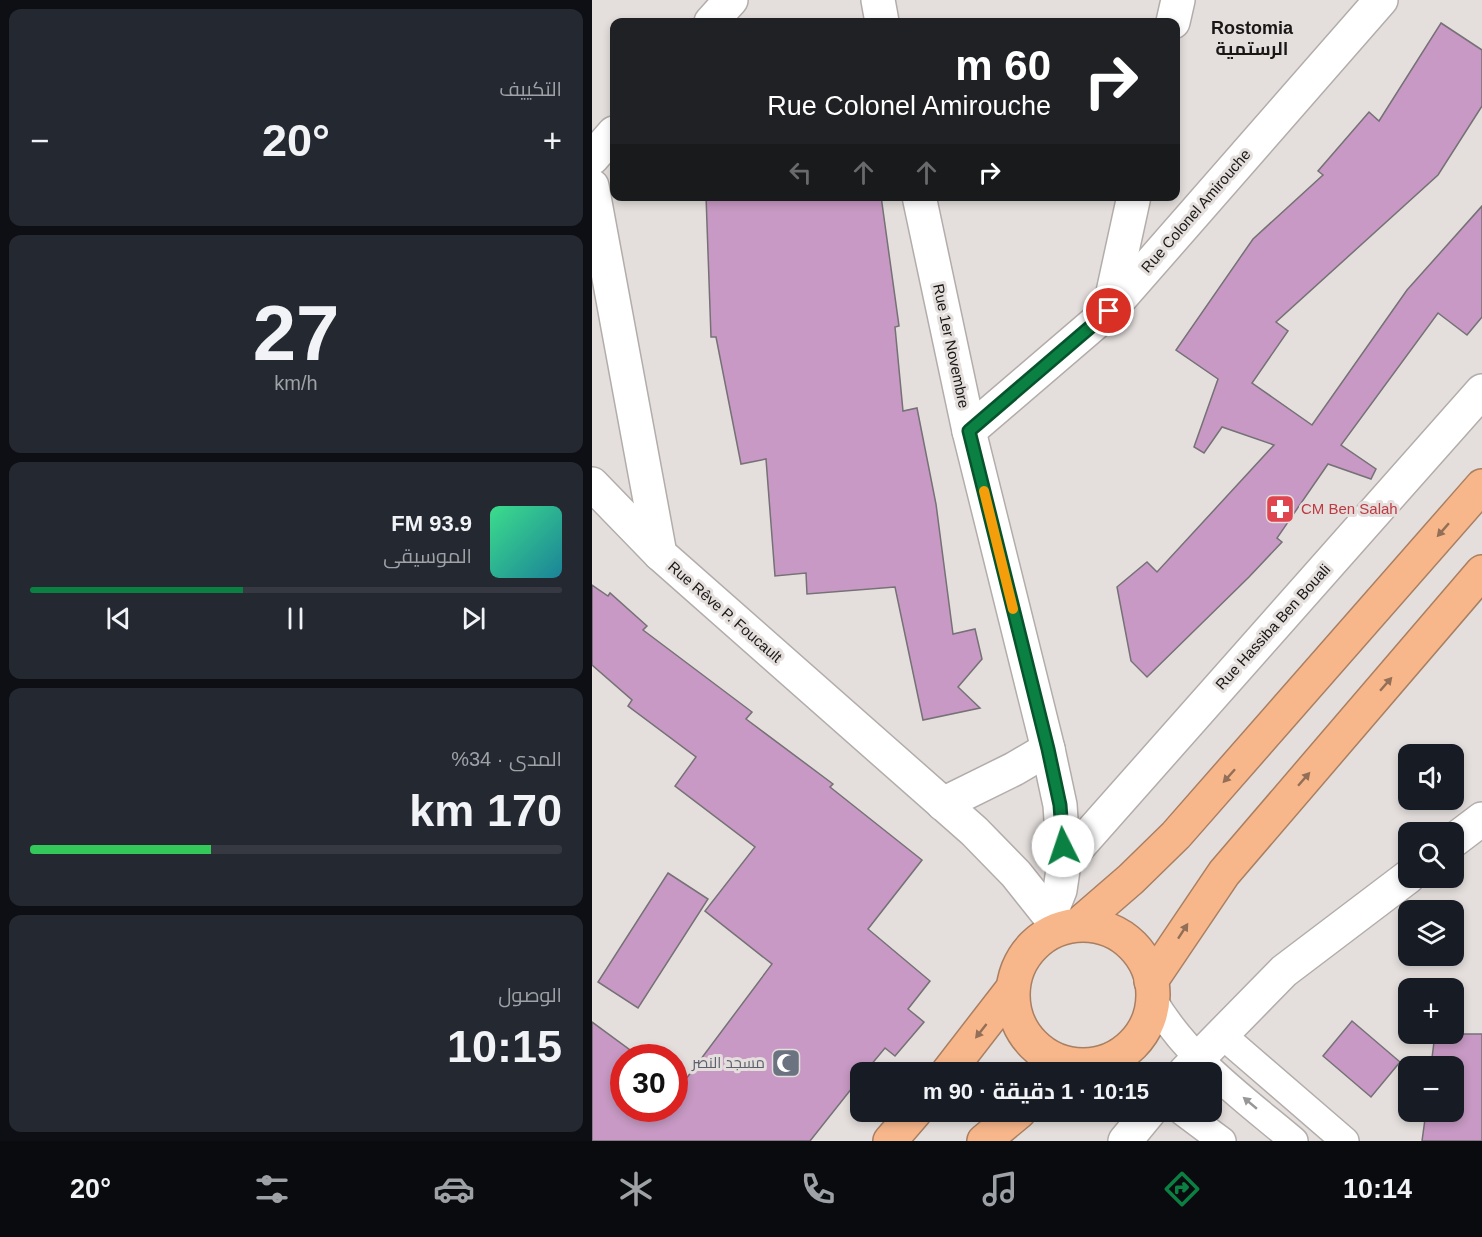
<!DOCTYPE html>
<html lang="ar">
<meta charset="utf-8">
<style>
body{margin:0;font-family:Helvetica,Cairo,sans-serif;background:#242831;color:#f1f3f6;direction:rtl;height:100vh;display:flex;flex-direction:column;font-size:22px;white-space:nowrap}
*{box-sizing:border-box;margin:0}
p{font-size:20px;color:#9ea1a6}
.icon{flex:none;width:33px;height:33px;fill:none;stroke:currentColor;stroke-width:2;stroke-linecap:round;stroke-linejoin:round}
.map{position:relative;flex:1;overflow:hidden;direction:ltr}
.details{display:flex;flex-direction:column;gap:9px;padding:9px;background:#0d0f14;width:592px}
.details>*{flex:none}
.hud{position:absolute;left:18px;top:18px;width:570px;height:183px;border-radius:12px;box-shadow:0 3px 9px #0003;direction:rtl;background:#202124;color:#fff;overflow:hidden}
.buttons{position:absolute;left:806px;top:744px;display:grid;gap:12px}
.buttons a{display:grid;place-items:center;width:66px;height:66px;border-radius:12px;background:#171b24;box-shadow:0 3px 9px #0003;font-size:30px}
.speed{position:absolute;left:18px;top:1044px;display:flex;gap:12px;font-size:30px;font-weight:700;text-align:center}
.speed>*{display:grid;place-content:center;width:78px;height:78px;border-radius:50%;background:#171b24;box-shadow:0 3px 9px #0003;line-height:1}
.speed .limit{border:9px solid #d22;background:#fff;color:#111}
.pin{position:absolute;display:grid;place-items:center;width:51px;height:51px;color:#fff;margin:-26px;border:3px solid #fff;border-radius:50%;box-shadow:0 2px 6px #0007}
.me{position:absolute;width:66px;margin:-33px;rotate:356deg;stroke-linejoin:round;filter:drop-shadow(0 0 4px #0008)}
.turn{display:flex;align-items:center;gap:21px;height:126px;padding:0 30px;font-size:27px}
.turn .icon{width:78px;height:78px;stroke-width:2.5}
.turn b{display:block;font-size:42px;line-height:51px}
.lanes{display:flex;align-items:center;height:57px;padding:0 30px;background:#0003;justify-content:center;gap:30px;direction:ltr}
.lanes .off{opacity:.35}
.big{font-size:45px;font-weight:700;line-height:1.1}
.details .card{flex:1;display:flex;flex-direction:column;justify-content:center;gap:9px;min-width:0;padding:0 21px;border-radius:12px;background:#242831}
.details .dial{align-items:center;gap:0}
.dial b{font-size:78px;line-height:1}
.song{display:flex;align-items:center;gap:18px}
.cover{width:72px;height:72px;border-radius:9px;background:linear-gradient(135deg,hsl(150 70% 55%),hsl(190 70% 35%))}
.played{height:6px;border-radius:3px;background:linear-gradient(90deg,#0b8043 40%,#363941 40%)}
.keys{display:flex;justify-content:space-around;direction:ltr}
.heat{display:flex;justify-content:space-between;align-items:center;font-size:33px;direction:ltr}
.charge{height:9px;border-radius:4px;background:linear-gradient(90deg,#34c759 34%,#363941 0)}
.trip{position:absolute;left:258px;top:1062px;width:372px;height:60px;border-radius:12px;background:#171b24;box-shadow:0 3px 9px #0003;font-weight:700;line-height:60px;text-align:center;direction:rtl}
.tabs{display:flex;height:96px;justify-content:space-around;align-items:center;background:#090b0e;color:#9ea1a6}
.tabs .icon{width:42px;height:42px}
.tabs .on{color:#0b8043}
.tabs b{font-size:27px;color:#f1f3f6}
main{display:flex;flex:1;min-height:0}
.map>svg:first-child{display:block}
</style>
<main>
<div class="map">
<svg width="890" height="1141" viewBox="0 0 890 1141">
<rect width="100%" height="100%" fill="#e4dfdd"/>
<g fill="#c799c4" stroke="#757175" stroke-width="1.5">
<polygon points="849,23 890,50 890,106 846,175 684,322 696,331 660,383 720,425 815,290 890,206 890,317 875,335 846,313 749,445 784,469 779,479 736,464 685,538 690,542 657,577 555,677 539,661 525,587 555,562 565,572 682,445 630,427 612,453 602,447 626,379 584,350 661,239 731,175 726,171 777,112 787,121"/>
<polygon points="114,196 289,196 307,326 303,327 311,411 325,408 344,504 361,634 383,629 390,659 366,687 388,708 331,720 303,587 215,594 214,573 183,576 174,459 149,464 124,337 119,337"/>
<polygon points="0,585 16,596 18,593 55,626 51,630 160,712 154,719 241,784 238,787 330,860 276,929 338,981 316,1009 332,1022 303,1056 293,1048 273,1072 268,1072 268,1078 218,1141 0,1141 0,1022 49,1058 32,1058 32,1108 82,1108 82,1083 88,1087 180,964 113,911 163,847 83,786 104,757 36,706 40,700 0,665"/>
<polygon points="76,873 116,899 46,1008 6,982"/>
<polygon points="760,1021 808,1062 779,1097 731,1056"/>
<polygon points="843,1034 890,1034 890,1141 830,1141 834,1112 861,1112 861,1066 839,1066"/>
</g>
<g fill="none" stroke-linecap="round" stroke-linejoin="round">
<g stroke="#b2adab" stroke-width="30">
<g id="lane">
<path d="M 561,1000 C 596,1059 651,1098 702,1141"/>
<polyline points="629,1034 753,1141"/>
<polyline points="514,1061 535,1072"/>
<polyline points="591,1112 630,1141"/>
</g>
</g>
<g stroke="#b2adab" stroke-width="36">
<g id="street">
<polyline points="286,0 290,22"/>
<polyline points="119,22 139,0"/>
<polyline points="581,22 586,0"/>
<polyline points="0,158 22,133"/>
<polyline points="0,186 68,554 382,831 424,874 467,928"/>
<polyline points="327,196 377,431 456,749 468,805 472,863 468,890 458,915"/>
<polyline points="518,306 542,196"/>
<polyline points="377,431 517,311 789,0"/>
<polyline points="0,484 68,554"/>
<polyline points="351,804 422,769 456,749"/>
<polyline points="861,841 890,819"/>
<polyline points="472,863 890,391"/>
<polyline points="593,1072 692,971 816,877"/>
<polyline points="533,1141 557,1112"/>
</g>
</g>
<g stroke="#a97f62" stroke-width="36">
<g id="highway">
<polyline points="487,924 539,879 584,835 890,486"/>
<circle cx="491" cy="995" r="70"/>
<polyline points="559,981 632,873 890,572"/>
<polyline points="356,1072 421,988"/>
<polyline points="298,1141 323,1112"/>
<polyline points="392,1141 427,1112"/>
</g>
</g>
<use href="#lane" stroke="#fff" stroke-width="27"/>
<use href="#street" stroke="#fff" stroke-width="33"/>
<use href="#highway" stroke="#f7b78b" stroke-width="33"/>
</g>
<defs><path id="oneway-solid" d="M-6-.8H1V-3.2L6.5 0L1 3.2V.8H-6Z" transform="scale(1.5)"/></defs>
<g fill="#936f57">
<use href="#oneway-solid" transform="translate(851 530) rotate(131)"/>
<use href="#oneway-solid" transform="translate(794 684) rotate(-49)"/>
<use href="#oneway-solid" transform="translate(637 776) rotate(132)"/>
<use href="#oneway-solid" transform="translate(712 779) rotate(-49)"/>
<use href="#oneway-solid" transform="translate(591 931) rotate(-57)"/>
<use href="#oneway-solid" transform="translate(389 1031) rotate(128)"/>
</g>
<use fill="#989797" href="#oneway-solid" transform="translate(658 1103) rotate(-140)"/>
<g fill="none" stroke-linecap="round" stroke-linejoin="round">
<g stroke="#07532c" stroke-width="15">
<polyline id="route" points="471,846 468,805 456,749 377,431 517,311"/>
</g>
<use href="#route" stroke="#0b8043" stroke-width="10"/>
<polyline stroke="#f59e0b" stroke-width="10" points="392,491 421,609"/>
</g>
<defs>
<g id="pharmacy-square" transform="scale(1.5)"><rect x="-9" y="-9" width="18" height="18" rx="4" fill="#e0444e" stroke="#e4dfdd"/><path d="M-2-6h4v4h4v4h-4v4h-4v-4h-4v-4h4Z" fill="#fff"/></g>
<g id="mosque-square" transform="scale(1.5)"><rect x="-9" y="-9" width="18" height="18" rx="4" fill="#6b7280" stroke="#e4dfdd"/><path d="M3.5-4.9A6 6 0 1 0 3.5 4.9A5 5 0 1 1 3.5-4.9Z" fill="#fff"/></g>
</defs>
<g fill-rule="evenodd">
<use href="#pharmacy-square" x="688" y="509"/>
<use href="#mosque-square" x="194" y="1063"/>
</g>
<g text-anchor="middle" stroke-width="6" stroke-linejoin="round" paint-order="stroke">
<g font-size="15" fill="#191817" stroke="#e4dfdd">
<text transform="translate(604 211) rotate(-49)" y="5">Rue Colonel Amirouche</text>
<text transform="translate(359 346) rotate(78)" y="5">Rue 1er Novembre</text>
<text transform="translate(133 612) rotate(41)" y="5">Rue Rêve P. Foucault</text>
<text transform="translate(681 627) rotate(-48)" y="5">Rue Hassiba Ben Bouali</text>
</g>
<g font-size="15" fill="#be3a42" stroke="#e4dfdd" text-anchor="start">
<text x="709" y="514">CM Ben Salah</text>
</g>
<g font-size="15" fill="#5b616d" stroke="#e4dfdd" text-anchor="end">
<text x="173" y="1068">مسجد النصر</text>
</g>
<g font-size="18" font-weight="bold" fill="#191817" stroke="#e4dfdd">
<text x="660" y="34">Rostomia<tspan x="660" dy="21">الرستمية</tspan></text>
</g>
</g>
</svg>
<div class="buttons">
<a><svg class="icon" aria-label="sound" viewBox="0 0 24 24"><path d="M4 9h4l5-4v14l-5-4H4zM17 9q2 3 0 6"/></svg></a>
<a><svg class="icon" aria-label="search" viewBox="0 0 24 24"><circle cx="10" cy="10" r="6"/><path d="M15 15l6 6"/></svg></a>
<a><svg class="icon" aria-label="layers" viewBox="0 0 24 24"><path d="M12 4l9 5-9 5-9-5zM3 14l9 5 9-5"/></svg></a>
<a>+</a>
<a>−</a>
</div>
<div class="speed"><div class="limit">30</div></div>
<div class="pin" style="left:517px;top:311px;background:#d93025"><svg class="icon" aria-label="arrive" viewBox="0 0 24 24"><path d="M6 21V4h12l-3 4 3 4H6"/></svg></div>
<svg class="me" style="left:471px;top:846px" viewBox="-20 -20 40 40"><circle r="19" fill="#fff"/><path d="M0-13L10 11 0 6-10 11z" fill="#0b8043"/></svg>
<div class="trip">10:15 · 1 دقيقة · 90 m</div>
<div class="hud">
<div class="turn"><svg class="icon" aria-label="right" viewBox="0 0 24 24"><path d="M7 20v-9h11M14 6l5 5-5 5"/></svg><div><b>60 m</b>Rue Colonel Amirouche</div></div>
<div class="lanes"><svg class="icon off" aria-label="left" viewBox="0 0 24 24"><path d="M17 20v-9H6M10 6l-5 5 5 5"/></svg><svg class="icon off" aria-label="ahead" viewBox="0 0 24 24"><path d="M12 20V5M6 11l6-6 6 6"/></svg><svg class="icon off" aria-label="ahead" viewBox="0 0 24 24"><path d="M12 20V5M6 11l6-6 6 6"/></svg><svg class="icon" aria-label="right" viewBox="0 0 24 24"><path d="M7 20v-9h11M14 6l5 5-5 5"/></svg></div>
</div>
</div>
<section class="details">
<div class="card"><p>التكييف</p>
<div class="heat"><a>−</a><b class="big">20°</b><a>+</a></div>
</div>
<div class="card dial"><b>27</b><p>km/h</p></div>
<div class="card">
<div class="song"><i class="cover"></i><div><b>93.9 FM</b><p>الموسيقى</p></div></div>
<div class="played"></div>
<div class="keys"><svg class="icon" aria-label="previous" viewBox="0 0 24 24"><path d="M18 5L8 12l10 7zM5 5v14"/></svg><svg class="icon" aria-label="pause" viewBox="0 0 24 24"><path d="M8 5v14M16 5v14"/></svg><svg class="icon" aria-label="next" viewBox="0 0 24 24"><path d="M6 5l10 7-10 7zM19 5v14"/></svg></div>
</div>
<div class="card"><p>المدى · 34%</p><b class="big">170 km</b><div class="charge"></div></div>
<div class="card"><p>الوصول</p><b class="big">10:15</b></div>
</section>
</main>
<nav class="tabs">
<b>10:14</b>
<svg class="icon on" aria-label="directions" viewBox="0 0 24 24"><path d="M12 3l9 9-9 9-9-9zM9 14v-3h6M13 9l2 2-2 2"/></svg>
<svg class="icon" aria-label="music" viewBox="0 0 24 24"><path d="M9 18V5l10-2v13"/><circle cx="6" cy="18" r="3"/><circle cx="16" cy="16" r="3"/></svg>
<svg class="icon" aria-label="phone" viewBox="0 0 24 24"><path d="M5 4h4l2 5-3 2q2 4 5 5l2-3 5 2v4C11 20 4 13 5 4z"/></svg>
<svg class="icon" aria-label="climate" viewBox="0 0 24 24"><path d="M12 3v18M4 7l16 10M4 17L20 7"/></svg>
<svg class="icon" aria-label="car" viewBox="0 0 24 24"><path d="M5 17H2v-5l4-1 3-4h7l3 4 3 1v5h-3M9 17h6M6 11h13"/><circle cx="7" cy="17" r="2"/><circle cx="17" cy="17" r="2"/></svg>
<svg class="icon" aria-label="filters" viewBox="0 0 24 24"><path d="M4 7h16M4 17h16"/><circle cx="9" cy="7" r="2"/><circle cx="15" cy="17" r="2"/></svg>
<b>20°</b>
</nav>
